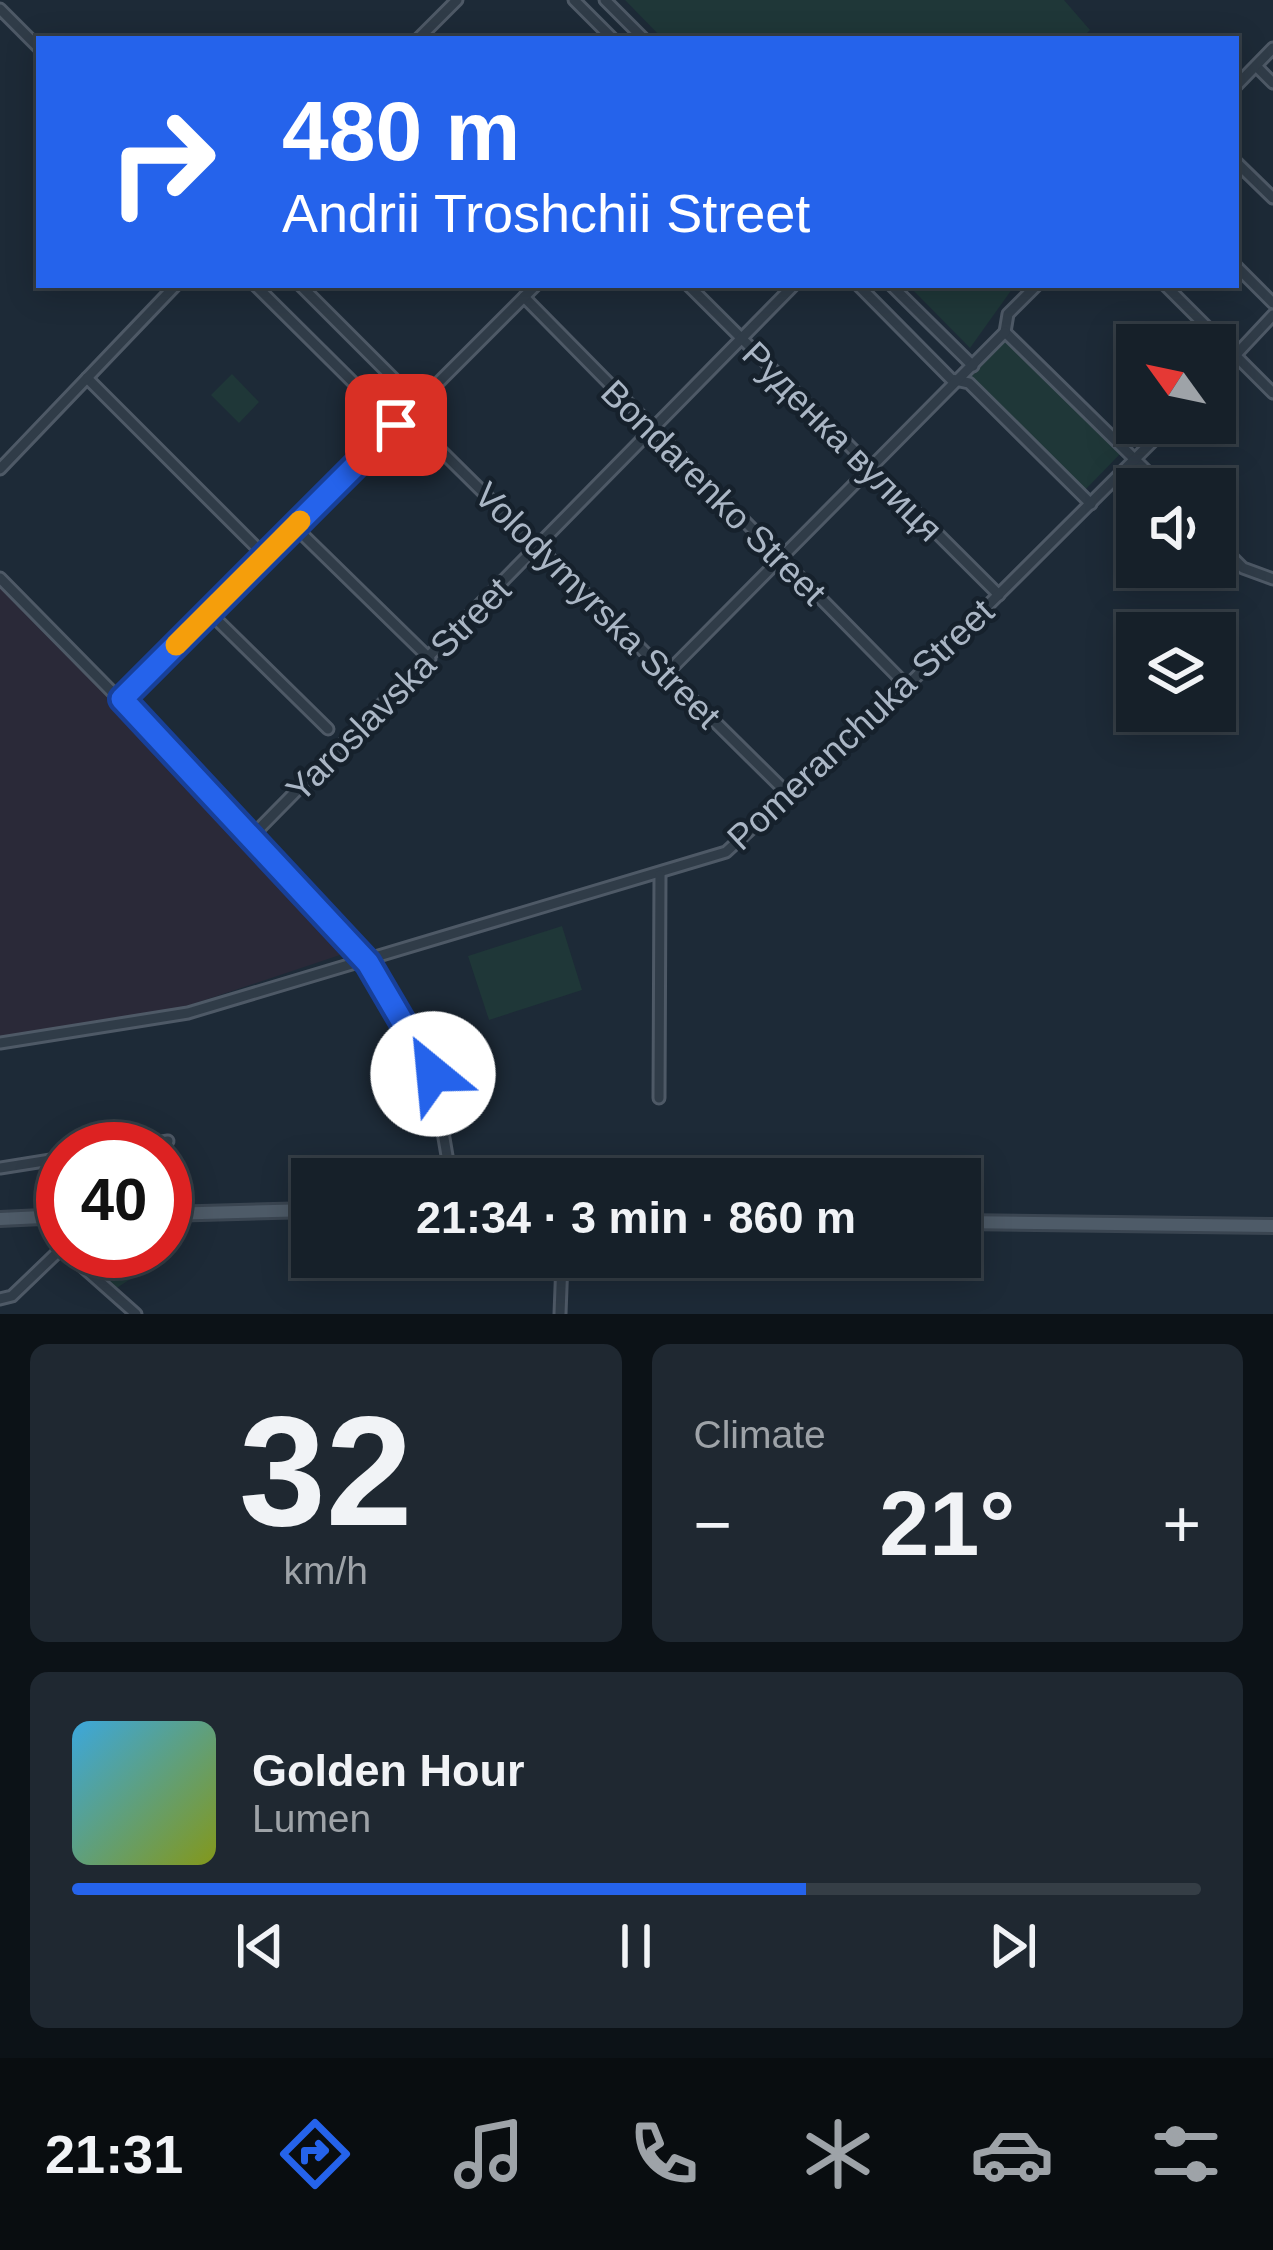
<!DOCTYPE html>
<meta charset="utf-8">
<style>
body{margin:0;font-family:Arial,sans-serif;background:#1f2831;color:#f1f3f6;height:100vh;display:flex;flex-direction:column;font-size:45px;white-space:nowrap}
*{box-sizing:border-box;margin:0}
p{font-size:39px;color:#9ea3a8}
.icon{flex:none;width:66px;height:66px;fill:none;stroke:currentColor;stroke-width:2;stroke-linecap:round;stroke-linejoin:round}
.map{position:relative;height:1314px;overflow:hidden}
.panel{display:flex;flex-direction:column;gap:30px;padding:30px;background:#0c1217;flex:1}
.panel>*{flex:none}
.hud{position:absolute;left:36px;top:36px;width:1203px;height:252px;border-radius:0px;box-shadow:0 6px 30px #0003,0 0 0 3px #353e46;background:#2563eb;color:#fff;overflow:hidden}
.needle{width:78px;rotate:303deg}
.controls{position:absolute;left:1116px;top:324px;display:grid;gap:24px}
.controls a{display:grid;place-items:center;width:120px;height:120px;border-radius:0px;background:#162029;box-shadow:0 6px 30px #0003,0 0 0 3px #353e46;font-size:60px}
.speed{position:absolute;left:36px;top:1122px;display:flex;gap:24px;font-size:60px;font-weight:700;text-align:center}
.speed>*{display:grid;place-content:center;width:156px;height:156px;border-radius:50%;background:#162029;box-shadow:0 6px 30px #0003,0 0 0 3px #353e46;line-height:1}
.speed .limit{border:18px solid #d22;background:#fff;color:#111}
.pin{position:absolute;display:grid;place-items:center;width:102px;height:102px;color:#fff;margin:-51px;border-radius:24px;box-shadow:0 6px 18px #0006}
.me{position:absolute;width:132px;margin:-66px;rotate:332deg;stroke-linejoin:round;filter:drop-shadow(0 0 9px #0008)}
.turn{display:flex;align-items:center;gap:42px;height:252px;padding:0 48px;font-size:54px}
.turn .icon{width:156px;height:156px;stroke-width:2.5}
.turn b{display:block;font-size:84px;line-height:102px}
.big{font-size:90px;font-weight:600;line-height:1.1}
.panel .tile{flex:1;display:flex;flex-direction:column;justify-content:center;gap:18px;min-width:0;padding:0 42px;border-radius:18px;background:#1f2831}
.panel .dial{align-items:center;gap:0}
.dial b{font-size:156px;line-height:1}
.song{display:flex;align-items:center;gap:36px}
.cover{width:144px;height:144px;border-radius:18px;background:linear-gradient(135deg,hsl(200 70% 55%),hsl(70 70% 35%))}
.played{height:12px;border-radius:6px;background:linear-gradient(90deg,#2563eb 65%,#353e46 65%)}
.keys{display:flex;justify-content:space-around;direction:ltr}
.heat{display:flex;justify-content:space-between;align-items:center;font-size:66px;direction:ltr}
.panel .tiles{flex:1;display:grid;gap:30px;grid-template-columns:1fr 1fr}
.tile:last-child{grid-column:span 2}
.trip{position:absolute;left:291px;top:1158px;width:690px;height:120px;border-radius:0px;background:#162029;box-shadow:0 6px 30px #0003,0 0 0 3px #353e46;font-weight:600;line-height:120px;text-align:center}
.dock{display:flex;height:192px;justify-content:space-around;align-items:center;background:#090d10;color:#9ea3a8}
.dock .icon{width:84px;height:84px}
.dock .on{color:#2563eb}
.dock b{font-size:54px;color:#f1f3f6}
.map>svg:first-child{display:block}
</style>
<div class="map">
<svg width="1273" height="1314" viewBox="0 0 1273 1314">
<rect width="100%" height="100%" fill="#1d2a37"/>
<polygon fill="#2a2938" points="0,581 137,717 355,950 184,1007 0,1037"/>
<g fill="#1f3738">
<polygon points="625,0 1064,0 1090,30 1081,39 663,39"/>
<polygon points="908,285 1015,285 970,348"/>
<polygon points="1005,340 1121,453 1084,491 968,378"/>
<polygon points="232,374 259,402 239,423 211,395"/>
<polygon points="562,926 582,990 489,1020 468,956"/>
<polygon points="90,1251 138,1260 144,1251 162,1251 155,1263 115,1289 108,1282 109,1270 101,1276 87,1264"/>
</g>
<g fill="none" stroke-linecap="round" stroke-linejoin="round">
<g stroke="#4e5966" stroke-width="15">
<g id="minor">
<polyline points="574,0 613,39"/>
<polyline points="605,0 644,39"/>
<polyline points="0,9 39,48"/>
<polyline points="418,39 457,0"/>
<polyline points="1256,66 1273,83"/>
<polyline points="1236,86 1273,48"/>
<polyline points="1236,162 1273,198"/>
<polyline points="1236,266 1273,303"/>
<polyline points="255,285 396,425"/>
<polyline points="300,285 418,403"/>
<polyline points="688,285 999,595"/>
<polyline points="858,285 951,379 969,383 1091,504"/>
<polyline points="891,285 973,366"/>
<polyline points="1165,285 1273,393"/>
<polyline points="524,297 907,686"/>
<polyline points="1005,332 1165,489"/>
<polyline points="1005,332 1008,314 1037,285"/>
<polyline points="1215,377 1273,315"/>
<polyline points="87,378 265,556"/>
<polyline points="406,416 789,795"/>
<polyline points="0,469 176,285"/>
<polyline points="295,527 430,659"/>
<polyline points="1215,540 1243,568 1273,579"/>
<polyline points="0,578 253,835 368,963 433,1074 451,1179"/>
<polyline points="209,612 328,729"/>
<polyline points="667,673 1005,332"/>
<polyline points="122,699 536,285"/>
<polyline points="253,835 794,285"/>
<polyline points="0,1043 188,1013 726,852 907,686 1171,423"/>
<polyline points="659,1098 660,875"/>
<polyline points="119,1149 168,1141"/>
<polyline points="0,1168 63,1158"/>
<polyline points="48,1216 62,1249"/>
<polyline points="65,1251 136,1314"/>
<polyline points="385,1257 385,1262"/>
<polyline points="480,1257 562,1261 560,1314"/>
<polyline points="0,1299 12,1296 62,1248"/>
</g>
</g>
<g stroke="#3a4551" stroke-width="18">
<g id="major">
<polyline points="165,1214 312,1210"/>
<polyline points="0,1219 63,1216"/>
<polyline points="960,1222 1273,1226"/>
</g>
</g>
<use href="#minor" stroke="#303c48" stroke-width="9"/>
<use href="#major" stroke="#4e5b68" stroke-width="12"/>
</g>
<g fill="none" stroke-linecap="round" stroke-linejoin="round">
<g stroke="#184099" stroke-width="30">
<polyline id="route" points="396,425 122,699 368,963 433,1074"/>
</g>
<use href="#route" stroke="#2563eb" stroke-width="21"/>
<polyline stroke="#f59e0b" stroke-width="21" points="176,645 300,521"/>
</g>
<g text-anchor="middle" stroke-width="9" stroke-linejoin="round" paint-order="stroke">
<g font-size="36" fill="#aab6c5" stroke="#16212c">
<text transform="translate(843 441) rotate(45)" y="13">Руденка вулиця</text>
<text transform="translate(714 492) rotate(45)" y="13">Bondarenko Street</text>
<text transform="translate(598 605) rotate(45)" y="13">Volodymyrska Street</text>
<text transform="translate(398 689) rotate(-45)" y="13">Yaroslavska Street</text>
<text transform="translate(860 724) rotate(-43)" y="13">Pomeranchuka Street</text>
</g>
</g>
</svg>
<div class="controls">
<a><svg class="needle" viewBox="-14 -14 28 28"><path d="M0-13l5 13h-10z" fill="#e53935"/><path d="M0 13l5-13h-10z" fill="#9ea3a8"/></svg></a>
<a><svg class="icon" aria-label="sound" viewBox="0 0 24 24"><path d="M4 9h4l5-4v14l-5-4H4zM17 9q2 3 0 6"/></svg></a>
<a><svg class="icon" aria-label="layers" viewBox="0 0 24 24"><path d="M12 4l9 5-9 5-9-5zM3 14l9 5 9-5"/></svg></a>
</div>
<div class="speed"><div class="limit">40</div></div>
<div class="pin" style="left:396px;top:425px;background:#d93025"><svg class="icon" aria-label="arrive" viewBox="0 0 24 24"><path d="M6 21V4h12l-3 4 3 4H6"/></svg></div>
<svg class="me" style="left:433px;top:1074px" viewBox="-20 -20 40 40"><circle r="19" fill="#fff"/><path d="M0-13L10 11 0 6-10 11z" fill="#2563eb"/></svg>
<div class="trip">21:34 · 3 min · 860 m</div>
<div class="hud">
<div class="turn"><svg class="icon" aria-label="right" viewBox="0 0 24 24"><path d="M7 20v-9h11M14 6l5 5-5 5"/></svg><div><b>480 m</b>Andrii Troshchii Street</div></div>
</div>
</div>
<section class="panel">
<div class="tiles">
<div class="tile dial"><b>32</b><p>km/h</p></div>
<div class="tile"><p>Climate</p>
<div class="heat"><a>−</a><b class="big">21°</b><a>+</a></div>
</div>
<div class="tile">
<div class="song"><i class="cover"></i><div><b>Golden Hour</b><p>Lumen</p></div></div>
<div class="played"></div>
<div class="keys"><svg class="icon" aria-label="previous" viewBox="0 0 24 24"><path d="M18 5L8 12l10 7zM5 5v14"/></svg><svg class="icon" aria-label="pause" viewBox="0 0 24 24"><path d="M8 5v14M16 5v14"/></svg><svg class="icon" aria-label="next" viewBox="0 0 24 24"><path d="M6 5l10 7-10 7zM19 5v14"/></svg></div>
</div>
</div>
</section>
<nav class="dock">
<b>21:31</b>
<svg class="icon on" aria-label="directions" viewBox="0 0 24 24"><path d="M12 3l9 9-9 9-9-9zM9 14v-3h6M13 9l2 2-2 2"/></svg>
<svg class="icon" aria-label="music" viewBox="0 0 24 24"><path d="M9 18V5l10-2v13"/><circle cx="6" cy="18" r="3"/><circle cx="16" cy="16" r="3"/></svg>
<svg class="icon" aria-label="phone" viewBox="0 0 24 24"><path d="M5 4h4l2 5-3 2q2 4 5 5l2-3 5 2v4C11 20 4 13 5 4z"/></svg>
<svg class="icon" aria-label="climate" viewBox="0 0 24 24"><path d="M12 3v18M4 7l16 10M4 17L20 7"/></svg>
<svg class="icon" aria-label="car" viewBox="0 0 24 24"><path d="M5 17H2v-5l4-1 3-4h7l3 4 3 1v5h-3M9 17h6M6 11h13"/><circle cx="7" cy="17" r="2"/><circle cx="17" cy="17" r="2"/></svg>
<svg class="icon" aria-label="filters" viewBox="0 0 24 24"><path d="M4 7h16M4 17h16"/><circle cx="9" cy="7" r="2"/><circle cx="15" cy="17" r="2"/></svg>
</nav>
